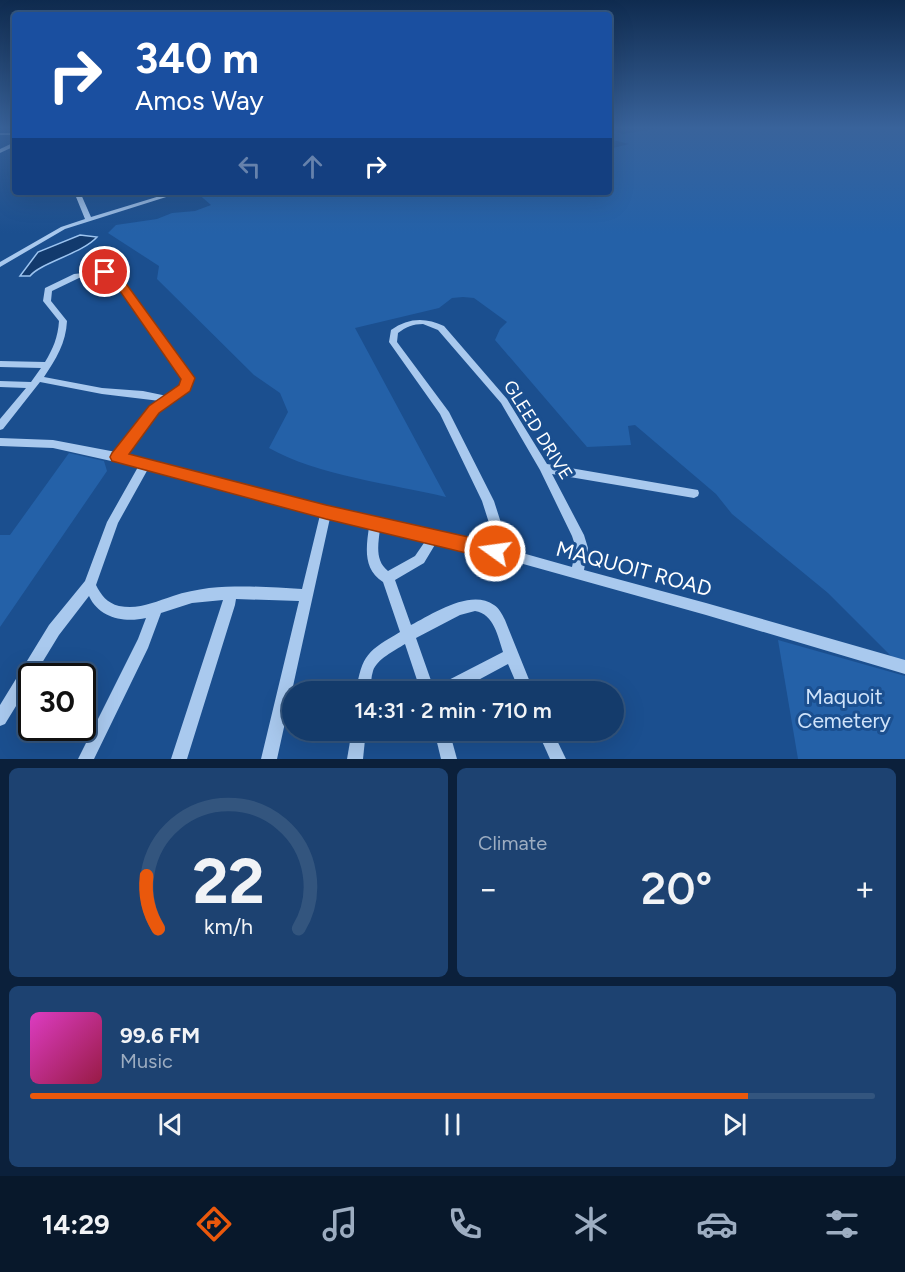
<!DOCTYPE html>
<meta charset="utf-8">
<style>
body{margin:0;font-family:Figtree,sans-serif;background:#1d4271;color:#f1f3f6;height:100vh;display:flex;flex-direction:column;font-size:22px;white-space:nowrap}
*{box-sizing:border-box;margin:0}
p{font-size:20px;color:#9dadc1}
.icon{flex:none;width:33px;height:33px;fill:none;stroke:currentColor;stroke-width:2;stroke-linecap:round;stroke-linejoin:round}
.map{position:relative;height:759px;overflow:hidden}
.drawer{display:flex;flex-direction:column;gap:9px;padding:9px;background:#0b203b;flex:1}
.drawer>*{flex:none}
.top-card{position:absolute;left:12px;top:12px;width:600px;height:183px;border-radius:6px;box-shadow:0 6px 24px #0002,0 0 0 2px #33557e;background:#1a4fa0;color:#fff;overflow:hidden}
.speed{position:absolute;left:18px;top:663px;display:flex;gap:12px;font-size:30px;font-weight:700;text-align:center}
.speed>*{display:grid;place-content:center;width:78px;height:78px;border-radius:50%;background:#143b6b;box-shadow:0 6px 24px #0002,0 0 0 2px #33557e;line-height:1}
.speed .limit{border:3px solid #111;border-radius:9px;background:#fff;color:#111}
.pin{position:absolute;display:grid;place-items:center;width:51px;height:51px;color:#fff;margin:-26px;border:3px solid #fff;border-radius:50%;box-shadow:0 2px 6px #0007}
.me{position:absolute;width:66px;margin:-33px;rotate:284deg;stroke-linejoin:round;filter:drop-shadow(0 0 4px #0008)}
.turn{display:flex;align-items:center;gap:21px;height:126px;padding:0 24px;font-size:27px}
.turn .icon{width:78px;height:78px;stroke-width:2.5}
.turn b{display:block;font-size:42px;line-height:51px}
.lanes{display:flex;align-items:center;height:57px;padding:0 24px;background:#0003;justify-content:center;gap:30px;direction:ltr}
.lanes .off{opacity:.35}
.big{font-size:45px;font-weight:600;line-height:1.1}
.drawer .widget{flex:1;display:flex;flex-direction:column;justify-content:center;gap:9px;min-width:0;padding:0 21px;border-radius:9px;background:#1d4271}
.drawer .dial{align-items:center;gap:0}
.dial svg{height:156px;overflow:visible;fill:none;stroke:#33557e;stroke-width:7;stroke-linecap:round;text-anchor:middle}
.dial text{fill:#f1f3f6;stroke:none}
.song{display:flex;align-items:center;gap:18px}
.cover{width:72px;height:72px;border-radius:9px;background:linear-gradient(135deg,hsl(310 70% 55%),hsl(340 70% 35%))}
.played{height:6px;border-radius:3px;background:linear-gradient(90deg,#ea580c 85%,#33557e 85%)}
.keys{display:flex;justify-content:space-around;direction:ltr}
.heat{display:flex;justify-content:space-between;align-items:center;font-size:33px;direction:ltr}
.drawer .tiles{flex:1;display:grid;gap:9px;grid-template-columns:1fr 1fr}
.widget:last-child{grid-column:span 2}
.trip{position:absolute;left:282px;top:681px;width:342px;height:60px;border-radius:30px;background:#143b6b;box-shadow:0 6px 24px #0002,0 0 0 2px #33557e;font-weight:600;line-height:60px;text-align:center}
.tab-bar{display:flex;height:96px;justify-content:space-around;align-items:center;background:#08182b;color:#9dadc1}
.tab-bar .icon{width:42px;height:42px}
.tab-bar .selected{color:#ea580c}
.tab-bar b{font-size:27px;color:#f1f3f6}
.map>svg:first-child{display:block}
</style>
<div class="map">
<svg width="905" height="759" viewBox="0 0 905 759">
<rect width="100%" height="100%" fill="#1b4f8f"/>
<g fill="#2461a8">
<path d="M 668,127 L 905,127 L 905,662 L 894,659 L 828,593 L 732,514 L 716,494 L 635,425 L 628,426 L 631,445 L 587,447 L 495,340 L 500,329 L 507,322 L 474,298 L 463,297 L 452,298 L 439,308 L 355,328 L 446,497 C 392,484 316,475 269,448 L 288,412 L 280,393 L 254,375 L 157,279 L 159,266 L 108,233 L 116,225 L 157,219 L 172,213 L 195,211 L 211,205 L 196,192 L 609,192 L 609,149 L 629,144 L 609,139 L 609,130 L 623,134 Z"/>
<polygon points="69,453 104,461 107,471 0,627 0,535 10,535"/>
<polygon points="778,640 905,676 905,759 798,759"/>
</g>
<path fill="#123a6d" stroke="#9cc4f0" stroke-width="1.5" d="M 80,235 L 97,237 C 83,253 40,263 30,276 L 20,276 L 38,252 Z"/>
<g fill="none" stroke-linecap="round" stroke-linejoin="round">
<g fill="#a9c9ee" fill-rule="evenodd">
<rect x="0" y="133" width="15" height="2"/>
<polygon points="15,142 15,146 0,153 0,149"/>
<polygon points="74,192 80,192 91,217 173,192 182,192 65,229 0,267 0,262 61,227 85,219"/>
<path d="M 111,270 L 114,270 L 192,378 L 188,389 L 157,412 L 125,455 L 326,507 L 489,544 L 490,526 L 482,501 L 440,414 L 389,342 L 391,330 C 408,318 425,317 444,326 L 507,399 L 547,464 L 698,490 L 699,493 L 698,496 L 694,498 L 552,474 L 584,535 L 588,548 L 584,570 L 706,603 L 905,660 L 905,674 L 706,615 L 495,556 L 436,543 L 424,563 L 395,580 L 411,625 C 432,614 471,588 494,605 C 499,608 502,614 505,620 L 534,692 L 520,692 L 508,664 L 456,692 L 421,692 L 405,644 C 394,651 377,659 373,671 C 371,677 371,685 370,692 L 356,692 C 362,654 368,651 400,632 L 383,582 C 363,569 366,548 369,527 L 330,518 L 277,759 L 261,759 L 299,601 L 236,599 L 235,605 L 187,759 L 171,759 L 223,600 L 192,603 L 161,613 L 148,648 L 94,759 L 78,759 L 138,639 L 146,618 C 124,623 99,618 89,596 L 59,635 L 34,676 L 32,676 L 32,680 L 5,724 L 0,726 L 0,705 L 49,625 L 85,581 L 107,522 L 138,467 L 53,448 L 0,446 L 0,438 L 53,440 L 116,452 L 151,408 L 160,401 L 102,394 L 40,382 L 3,429 L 0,430 L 0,419 L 26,388 L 0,387 L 0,381 L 31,382 L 41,368 L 0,367 L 0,361 L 45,362 C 53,349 58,337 59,321 L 43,301 L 45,288 L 74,274 ZM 109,274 L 183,378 L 181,385 L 167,396 L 143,391 L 102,388 L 44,377 C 56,359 66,343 67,321 L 51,301 L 52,291 L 79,278 ZM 423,324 L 438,330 L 501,403 L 540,470 L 572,536 L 576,548 L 572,567 L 501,547 L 502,526 L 494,501 L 449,412 L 397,342 L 398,333 C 406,327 413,324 423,324 ZM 148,469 L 320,515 L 302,589 C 271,587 240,585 209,588 C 197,590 184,592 173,596 C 154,602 139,610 119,606 C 107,603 101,595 96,585 L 118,523 ZM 380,529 L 426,540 L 415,556 L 388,571 C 375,561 378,545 380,529 ZM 475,611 C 494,614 498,637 503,652 L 435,687 L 434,689 L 416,638 L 460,615 Z"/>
<polygon points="352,730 366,730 363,759 347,759"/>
<polygon points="434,730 449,730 457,759 441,759"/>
<polygon points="537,730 552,730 566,759 550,759"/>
</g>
</g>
<linearGradient id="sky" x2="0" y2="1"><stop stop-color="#0f2b4f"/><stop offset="0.55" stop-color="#39639b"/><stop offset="1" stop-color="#39639b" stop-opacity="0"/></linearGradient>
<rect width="905" height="233" fill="url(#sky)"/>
<polygon fill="#ea580c" stroke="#983908" stroke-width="1.5" points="101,269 119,274 195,378 190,391 159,413 129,454 326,505 495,543 501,546 504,551 501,557 495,560 326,519 112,461 110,457 112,453 149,406 179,385 181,379 111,278 101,274"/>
<g text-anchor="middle" stroke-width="6" stroke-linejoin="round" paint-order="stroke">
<g font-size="18" fill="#fff" stroke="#1b4f8f">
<text transform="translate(538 430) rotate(58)" y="6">GLEED DRIVE</text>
</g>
<g font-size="21" fill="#fff" stroke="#1b4f8f">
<text transform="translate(634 569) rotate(15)" y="7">MAQUOIT ROAD</text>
</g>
<g font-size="21" fill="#cfe3fa" stroke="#1b4f8f">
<text x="844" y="704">Maquoit<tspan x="844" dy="24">Cemetery</tspan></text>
</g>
</g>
</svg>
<div class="speed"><div class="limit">30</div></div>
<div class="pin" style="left:105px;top:272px;background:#d93025"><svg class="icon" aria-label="arrive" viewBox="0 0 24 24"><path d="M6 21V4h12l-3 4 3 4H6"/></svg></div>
<svg class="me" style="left:495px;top:551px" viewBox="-20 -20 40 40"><circle r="17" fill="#ea580c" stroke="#fff" stroke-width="3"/><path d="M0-11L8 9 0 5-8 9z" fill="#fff"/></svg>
<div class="trip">14:31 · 2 min · 710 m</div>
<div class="top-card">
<div class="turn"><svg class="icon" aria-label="right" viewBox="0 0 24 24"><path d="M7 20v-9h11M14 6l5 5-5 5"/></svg><div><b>340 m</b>Amos Way</div></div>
<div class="lanes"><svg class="icon off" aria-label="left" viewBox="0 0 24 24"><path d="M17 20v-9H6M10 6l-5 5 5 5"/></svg><svg class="icon off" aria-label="ahead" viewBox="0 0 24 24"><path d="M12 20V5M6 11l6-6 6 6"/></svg><svg class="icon" aria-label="right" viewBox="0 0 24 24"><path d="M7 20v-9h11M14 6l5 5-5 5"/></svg></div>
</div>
</div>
<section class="drawer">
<div class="tiles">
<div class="widget dial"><svg viewBox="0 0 100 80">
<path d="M14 69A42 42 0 1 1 86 69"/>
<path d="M14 69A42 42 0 0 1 8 42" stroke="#ea580c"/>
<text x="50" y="56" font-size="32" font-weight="700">22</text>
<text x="50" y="72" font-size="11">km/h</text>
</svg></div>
<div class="widget"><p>Climate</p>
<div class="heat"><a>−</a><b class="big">20°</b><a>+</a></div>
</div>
<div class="widget">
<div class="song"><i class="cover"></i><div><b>99.6 FM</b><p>Music</p></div></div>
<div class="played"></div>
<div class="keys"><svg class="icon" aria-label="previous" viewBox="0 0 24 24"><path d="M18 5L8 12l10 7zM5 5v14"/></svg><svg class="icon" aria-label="pause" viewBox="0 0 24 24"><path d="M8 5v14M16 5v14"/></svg><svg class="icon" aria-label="next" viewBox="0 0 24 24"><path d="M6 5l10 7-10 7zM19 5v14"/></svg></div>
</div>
</div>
</section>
<nav class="tab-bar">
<b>14:29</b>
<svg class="icon selected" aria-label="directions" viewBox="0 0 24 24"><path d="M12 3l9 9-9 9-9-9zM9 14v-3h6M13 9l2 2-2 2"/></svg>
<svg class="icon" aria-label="music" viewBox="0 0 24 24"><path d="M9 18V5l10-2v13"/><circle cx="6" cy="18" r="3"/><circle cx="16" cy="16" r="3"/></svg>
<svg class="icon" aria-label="phone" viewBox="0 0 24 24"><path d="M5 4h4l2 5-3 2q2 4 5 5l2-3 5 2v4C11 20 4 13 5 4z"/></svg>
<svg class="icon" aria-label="climate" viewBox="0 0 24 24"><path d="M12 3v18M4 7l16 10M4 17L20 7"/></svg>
<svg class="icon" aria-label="car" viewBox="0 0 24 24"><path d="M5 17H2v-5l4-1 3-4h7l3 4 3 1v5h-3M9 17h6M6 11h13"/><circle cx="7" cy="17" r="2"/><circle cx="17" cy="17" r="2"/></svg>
<svg class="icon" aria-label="filters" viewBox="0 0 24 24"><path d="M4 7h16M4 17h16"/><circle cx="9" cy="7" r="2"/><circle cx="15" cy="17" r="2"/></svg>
</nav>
